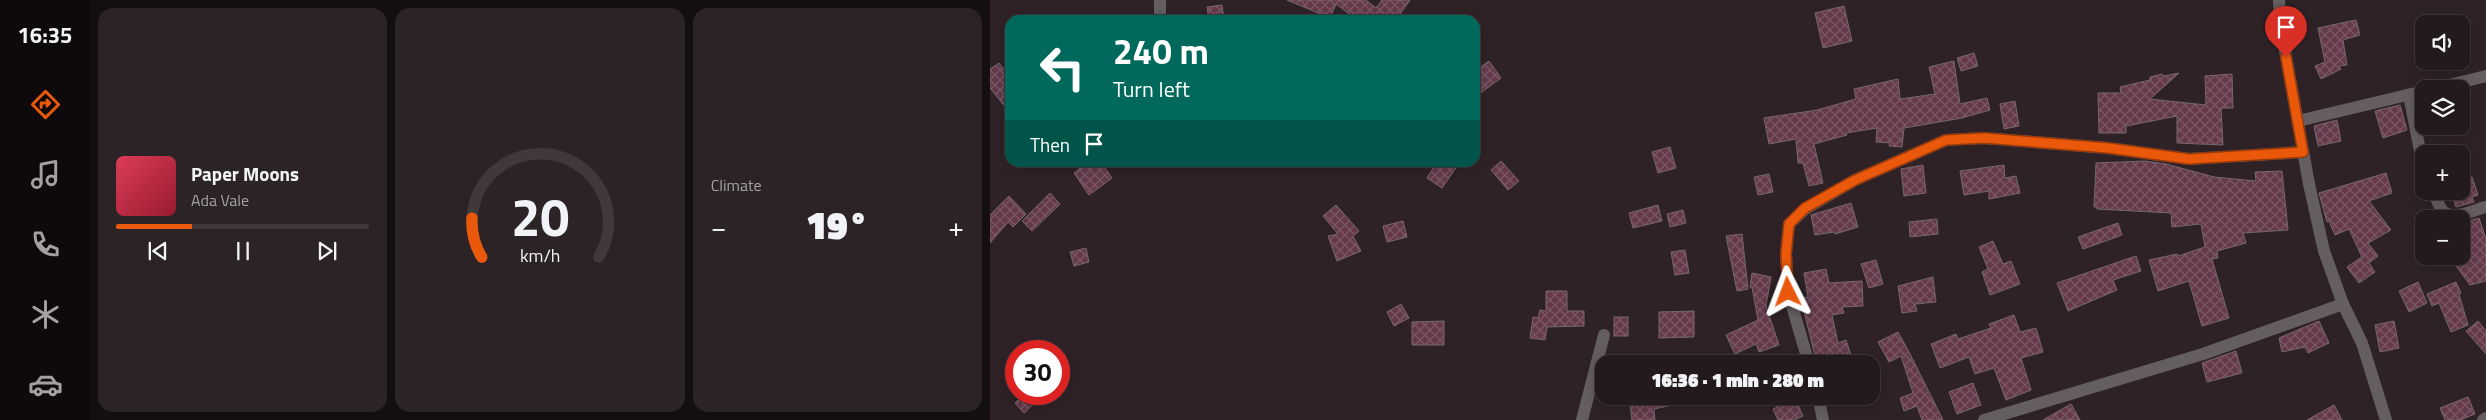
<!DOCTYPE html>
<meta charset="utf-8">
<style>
body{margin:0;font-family:"Titillium Web",sans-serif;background:#2b2326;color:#f1f3f6;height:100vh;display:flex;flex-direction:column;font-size:19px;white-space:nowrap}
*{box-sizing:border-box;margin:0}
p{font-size:16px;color:#a3a1a4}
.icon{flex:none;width:28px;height:28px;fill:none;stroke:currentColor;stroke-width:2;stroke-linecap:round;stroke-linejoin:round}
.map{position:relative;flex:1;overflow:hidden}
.panel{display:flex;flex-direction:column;gap:8px;padding:8px;background:#130e10;width:900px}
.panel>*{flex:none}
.guide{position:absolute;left:15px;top:15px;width:475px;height:152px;border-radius:15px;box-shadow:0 2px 12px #0003,0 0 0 1px #40383b;background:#00695c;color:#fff;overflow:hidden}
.fabs{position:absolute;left:1425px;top:15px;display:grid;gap:10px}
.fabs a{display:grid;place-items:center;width:55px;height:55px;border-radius:10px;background:#231a1d;box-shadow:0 2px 12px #0003,0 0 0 1px #40383b;font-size:25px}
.speed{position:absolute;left:15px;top:340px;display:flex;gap:10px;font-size:25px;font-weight:700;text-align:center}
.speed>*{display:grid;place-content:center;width:65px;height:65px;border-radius:50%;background:#231a1d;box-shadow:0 2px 12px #0003,0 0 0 1px #40383b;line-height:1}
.speed .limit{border:8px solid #d22;background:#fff;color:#111}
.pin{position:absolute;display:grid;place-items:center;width:42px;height:42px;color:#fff;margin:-51px -21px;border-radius:50% 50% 50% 0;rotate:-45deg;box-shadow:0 0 5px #0007}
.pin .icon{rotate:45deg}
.me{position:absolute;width:55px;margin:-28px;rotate:357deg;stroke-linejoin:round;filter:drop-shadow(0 0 4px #0008)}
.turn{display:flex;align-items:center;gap:18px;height:105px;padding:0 25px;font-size:22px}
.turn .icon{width:65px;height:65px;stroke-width:2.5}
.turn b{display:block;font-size:35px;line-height:42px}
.then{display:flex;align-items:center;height:48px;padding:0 25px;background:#0003;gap:10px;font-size:19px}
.big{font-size:38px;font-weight:800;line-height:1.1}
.panel .card{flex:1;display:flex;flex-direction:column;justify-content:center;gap:8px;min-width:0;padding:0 18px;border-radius:15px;background:#2b2326}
.panel .dial{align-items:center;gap:0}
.dial svg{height:130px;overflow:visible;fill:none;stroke:#40383b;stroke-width:7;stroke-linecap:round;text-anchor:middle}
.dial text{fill:#f1f3f6;stroke:none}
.song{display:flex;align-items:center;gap:15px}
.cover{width:60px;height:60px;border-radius:8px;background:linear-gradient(135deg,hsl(350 70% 55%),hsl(350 70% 35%))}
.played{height:5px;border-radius:2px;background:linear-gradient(90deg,#ea580c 30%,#40383b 30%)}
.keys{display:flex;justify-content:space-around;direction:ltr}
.heat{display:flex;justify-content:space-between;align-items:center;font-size:28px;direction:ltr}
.panel .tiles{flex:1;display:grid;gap:8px;grid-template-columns:repeat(3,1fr)}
.trip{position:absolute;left:605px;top:355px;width:285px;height:50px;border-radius:15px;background:#231a1d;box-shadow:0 2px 12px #0003,0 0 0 1px #40383b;font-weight:800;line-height:50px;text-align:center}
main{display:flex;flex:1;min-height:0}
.tab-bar{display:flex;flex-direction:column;width:90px;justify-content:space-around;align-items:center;background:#0e0a0c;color:#a3a1a4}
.tab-bar .icon{width:35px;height:35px}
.tab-bar .selected{color:#ea580c}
.tab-bar b{font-size:22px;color:#f1f3f6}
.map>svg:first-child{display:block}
</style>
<main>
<nav class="tab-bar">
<b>16:35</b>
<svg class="icon selected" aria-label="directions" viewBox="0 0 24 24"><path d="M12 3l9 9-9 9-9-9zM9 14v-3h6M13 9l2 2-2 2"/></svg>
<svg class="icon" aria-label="music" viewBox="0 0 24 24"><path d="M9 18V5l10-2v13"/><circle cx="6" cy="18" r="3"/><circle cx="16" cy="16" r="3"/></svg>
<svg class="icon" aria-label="phone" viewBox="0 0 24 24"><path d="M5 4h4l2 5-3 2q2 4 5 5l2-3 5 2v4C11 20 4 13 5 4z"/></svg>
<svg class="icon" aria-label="climate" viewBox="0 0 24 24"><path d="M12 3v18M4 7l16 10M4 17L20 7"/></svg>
<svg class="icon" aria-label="car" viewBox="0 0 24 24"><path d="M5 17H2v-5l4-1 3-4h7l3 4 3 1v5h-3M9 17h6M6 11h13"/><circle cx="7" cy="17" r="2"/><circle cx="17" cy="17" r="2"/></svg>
</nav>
<section class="panel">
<div class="tiles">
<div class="card">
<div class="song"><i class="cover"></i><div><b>Paper Moons</b><p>Ada Vale</p></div></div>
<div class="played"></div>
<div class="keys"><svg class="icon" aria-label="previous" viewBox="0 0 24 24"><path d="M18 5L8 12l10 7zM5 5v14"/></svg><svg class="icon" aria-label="pause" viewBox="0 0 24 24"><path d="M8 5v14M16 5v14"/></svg><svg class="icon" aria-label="next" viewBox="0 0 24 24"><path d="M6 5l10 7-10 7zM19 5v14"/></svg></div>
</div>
<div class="card dial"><svg viewBox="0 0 100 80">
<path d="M14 69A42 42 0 1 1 86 69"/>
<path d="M14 69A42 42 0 0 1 8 45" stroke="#ea580c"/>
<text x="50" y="56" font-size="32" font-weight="700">20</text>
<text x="50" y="72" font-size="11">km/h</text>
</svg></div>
<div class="card"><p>Climate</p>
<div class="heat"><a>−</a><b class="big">19°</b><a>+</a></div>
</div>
</div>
</section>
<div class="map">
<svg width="1496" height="420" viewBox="0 0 1496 420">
<defs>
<pattern id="building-cross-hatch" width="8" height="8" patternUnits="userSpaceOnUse" patternTransform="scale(1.25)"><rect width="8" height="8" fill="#643a4b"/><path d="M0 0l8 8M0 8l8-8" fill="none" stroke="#7b5665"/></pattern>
</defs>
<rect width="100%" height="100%" fill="#2f2227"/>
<g fill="url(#building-cross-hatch)" stroke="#76676c">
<polygon points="297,0 376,0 386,8 392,0 420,0 406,20 367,20 346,4 340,18"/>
<polygon points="232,5 234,20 219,20 217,7"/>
<polygon points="854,6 862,41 833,48 825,13"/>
<polygon points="1366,20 1370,35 1353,40 1357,65 1349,66 1351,69 1331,79 1325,66 1335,62 1328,28"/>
<polygon points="984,53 988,66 971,71 967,58"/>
<polygon points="499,61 511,78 485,97 485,71"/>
<polygon points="964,61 970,104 997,98 1000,110 972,118 914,128 912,147 899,146 900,143 886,142 887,128 856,133 857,135 824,144 833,183 819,186 813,163 808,163 806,139 779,144 774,118 827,110 866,99 864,89 908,79 910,99 945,94 939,67"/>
<polygon points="9,63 20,77 20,113 0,88 0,69"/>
<polygon points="1189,73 1160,99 1216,105 1215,76 1242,74 1243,108 1231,108 1233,145 1187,143 1187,116 1136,126 1136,133 1109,133 1108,93 1131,93 1130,87 1160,80 1160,77 1172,74 1174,76"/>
<polygon points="1025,101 1029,126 1014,129 1010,104"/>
<polygon points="1410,105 1417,130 1393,138 1385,111"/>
<polygon points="1347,120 1351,141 1328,146 1324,126"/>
<polygon points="680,147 686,168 668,173 662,152"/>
<polygon points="511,161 529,181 518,190 501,170"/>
<polygon points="1155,161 1176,164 1224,177 1266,181 1265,172 1292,171 1298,230 1253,233 1256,243 1227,251 1228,258 1222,259 1239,318 1212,326 1199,281 1168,291 1159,260 1187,254 1188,256 1215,247 1211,224 1182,227 1181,213 1107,209 1107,207 1104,207 1106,163"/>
<polygon points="98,162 111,162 122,178 99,195 84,173"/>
<polygon points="447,162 470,162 452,188 437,178"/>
<polygon points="933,165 936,193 914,196 911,169"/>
<polygon points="1014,165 1015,178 1026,176 1030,193 999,199 999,191 974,195 970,171"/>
<polygon points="1396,173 1402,193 1379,201 1401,230 1378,243 1388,256 1379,263 1385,272 1369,283 1357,267 1372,257 1359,229 1345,235 1339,221 1337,222 1329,193"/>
<polygon points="779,174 783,192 768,195 764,177"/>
<polygon points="1482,177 1488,195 1482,197 1484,202 1466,207 1461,191 1471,191 1471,180"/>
<polygon points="60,193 70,204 42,231 32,221"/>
<polygon points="19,196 36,214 23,227 18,222 0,243 0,215"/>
<polygon points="861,203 868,227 845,234 844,232 825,235 821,215"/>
<polygon points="346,205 369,231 363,236 371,251 347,261 338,236 348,234 333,216"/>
<polygon points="668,205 672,221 643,228 639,213"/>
<polygon points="693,210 696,223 680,227 677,214"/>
<polygon points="1489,218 1496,239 1496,281 1480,285 1467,267 1464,256 1471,256 1471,223"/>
<polygon points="947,219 948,234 920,237 919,222"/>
<polygon points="413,221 417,237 397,242 393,226"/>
<polygon points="1128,223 1132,235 1093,249 1088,237"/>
<polygon points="752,234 758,289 747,291 736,236"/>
<polygon points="1003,241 1013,264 1021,261 1030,284 1000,295 992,272 998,269 989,247"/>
<polygon points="96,248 99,262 84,266 80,252"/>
<polygon points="695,250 699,273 685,275 681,252"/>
<polygon points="1146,256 1151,271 1123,280 1127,290 1078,311 1067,283"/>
<polygon points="886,260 893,284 879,288 871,264"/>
<polygon points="836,269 839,283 872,281 873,306 852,307 854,313 842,315 848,343 856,340 864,364 827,364 814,311 812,311 808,299 818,297 814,273"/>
<polygon points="762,273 781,277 776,306 789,345 769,352 766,344 745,354 736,335 768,320 762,287 760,287"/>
<polygon points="943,277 946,302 925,304 927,311 912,313 908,286"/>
<polygon points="1428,282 1437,303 1419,312 1409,291"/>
<polygon points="1466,282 1471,293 1469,294 1478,325 1461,332 1449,303 1442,306 1437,294"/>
<polygon points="556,291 577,291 577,311 594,311 594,326 557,327 555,340 540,338 543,317 548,318 550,310 556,311"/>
<polygon points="411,304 419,318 404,326 397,312"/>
<polygon points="704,311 704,337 669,338 669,312"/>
<polygon points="1024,315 1030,332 1046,328 1053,352 1031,358 1041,390 1016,400 1004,368 985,374 979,357 950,368 941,344 966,334 968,339 1001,328 999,324"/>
<rect x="624" y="317" width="14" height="19"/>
<polygon points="454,321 454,345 422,345 422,322"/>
<polygon points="1329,321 1339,343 1318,353 1315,347 1292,352 1289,338"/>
<polygon points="1404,321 1409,348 1390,352 1385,325"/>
<polygon points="1488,321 1496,331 1496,354 1476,331"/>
<polygon points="908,332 919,352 953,420 932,420 927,406 914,411 910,398 923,393 911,356 899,362 888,342"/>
<polygon points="1246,351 1252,373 1217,382 1212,363"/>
<polygon points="983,383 991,405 967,414 959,392"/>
<polygon points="34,394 54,394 34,413 25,403"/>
<polygon points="639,396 694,396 695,402 664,409 665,420 642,420"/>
<polygon points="786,396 804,396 813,416 804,420 788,420 783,409 789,406"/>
<polygon points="1478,397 1485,414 1470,420 1455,420 1450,408"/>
<polygon points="1081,404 1090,420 1053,420"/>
<polygon points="1344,405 1352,420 1317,420"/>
</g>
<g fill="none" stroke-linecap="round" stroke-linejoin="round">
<g stroke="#655e61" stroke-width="12">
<polyline points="1289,0 1290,23 1319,184 1334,251 1353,304 1372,343 1396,420"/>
<polyline points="170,20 170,0"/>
<polyline points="1443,89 1496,76"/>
<polyline points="1419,95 1434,171"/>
<polyline points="1308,121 1434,91"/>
<path d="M 1443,191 C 1446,197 1448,205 1452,210 C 1461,222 1484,210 1495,207"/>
<polyline points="819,364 798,292 796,254 799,224 815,209 865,180 956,140 994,138 1118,148 1199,159 1313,152"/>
<polyline points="828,396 833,420"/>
<polyline points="592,420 614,335"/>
<polyline points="994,420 1213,354 1353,304"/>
<polyline points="1493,420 1496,418"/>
</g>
</g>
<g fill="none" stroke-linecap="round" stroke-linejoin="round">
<g stroke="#983908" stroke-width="12">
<polyline id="route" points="798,292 796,254 799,224 815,208 865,180 956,140 994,138 1118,148 1199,159 1313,152 1296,57"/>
</g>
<use href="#route" stroke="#ea580c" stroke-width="9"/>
</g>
</svg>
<div class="fabs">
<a><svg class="icon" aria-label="sound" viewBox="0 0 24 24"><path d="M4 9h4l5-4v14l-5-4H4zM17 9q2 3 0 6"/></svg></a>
<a><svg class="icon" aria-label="layers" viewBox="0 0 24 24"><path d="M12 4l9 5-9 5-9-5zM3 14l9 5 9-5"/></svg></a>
<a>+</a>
<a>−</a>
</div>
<div class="speed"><div class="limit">30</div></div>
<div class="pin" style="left:1296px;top:57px;background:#d93025"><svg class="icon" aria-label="arrive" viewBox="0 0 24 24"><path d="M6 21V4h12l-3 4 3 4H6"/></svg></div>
<svg class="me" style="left:798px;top:292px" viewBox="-20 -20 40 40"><path d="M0-17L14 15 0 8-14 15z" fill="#ea580c" stroke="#fff" stroke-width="4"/></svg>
<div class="trip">16:36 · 1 min · 280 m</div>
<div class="guide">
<div class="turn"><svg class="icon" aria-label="left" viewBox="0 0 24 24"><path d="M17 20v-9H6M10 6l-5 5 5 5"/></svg><div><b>240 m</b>Turn left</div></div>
<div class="then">Then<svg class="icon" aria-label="arrive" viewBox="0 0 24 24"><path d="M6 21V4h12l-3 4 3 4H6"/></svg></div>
</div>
</div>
</main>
